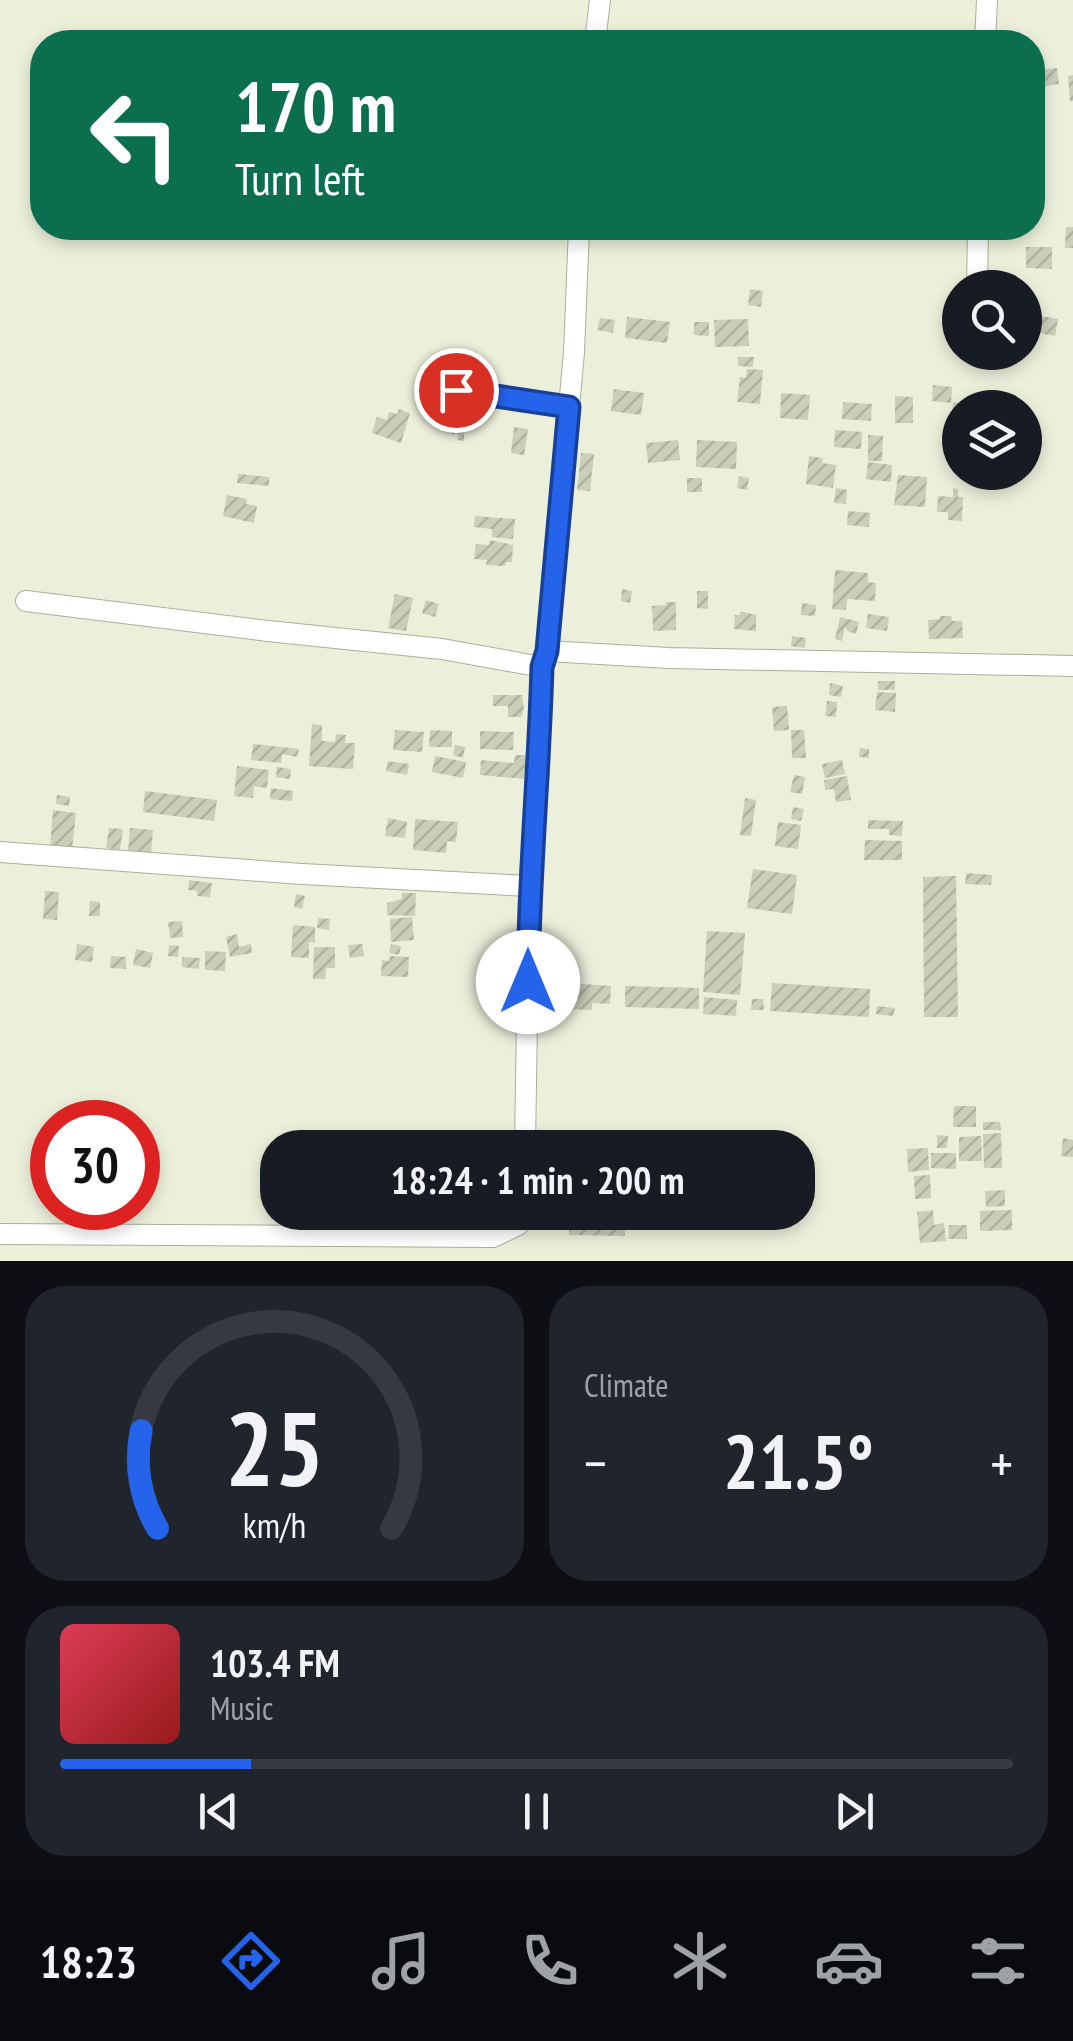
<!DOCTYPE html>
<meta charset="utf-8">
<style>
body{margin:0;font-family:"PT Sans Narrow",sans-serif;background:#20242c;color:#f1f3f6;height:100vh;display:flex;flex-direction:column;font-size:38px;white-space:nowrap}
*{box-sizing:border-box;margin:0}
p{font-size:32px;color:#9ea1a6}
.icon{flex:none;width:55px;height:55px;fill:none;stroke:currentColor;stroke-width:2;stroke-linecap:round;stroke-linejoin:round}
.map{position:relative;height:1261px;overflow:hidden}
.sheet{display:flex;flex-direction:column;gap:25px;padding:25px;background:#0d0f14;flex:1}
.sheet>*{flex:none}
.guide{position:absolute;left:30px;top:30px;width:1015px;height:210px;border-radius:40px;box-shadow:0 5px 15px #0003;background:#0b6e4f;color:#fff;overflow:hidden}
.tools{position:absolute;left:942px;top:270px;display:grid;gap:20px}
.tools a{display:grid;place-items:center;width:100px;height:100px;border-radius:50%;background:#171b24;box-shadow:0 5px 15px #0003;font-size:50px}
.speed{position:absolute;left:30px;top:1100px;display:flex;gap:20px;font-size:50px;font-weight:700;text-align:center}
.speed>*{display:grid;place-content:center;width:130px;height:130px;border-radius:50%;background:#171b24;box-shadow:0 5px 15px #0003;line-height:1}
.speed .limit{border:15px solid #d22;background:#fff;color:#111}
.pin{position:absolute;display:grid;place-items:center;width:85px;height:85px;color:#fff;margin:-42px;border:5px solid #fff;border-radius:50%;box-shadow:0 2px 10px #0007}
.me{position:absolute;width:110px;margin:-55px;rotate:0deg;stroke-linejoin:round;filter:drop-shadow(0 0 8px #0008)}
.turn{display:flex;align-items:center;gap:35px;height:210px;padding:0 40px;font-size:45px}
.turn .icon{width:130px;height:130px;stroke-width:2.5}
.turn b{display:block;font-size:70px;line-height:85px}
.big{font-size:75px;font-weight:700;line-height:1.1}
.sheet .card{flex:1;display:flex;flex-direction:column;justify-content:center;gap:15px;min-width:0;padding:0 35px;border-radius:40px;background:#20242c}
.sheet .dial{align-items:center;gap:0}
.dial svg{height:260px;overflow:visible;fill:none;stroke:#363941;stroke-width:7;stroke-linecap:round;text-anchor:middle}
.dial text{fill:#f1f3f6;stroke:none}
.song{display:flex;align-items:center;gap:30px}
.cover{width:120px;height:120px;border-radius:15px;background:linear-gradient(135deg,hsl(350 70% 55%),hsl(0 70% 35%))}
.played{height:10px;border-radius:5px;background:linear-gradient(90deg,#2563eb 20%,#363941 20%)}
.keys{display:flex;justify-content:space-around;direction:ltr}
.heat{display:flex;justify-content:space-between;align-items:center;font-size:55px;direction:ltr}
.sheet .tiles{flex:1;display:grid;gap:25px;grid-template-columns:1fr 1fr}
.card:last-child{grid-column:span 2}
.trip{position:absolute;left:260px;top:1130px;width:555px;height:100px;border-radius:40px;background:#171b24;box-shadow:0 5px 15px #0003;font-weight:700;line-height:100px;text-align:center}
.menu{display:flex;height:160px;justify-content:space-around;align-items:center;background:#090b0e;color:#9ea1a6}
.menu .icon{width:70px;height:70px}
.menu .current{color:#2563eb}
.menu b{font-size:45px;color:#f1f3f6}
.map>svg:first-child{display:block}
</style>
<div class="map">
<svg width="1073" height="1261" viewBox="0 0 1073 1261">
<defs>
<pattern id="building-hatch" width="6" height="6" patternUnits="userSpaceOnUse" patternTransform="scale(2.5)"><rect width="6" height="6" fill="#cacfba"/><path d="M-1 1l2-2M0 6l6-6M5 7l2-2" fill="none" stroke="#aeb2a0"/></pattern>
</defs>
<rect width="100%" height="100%" fill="#ecf0db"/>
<g fill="url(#building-hatch)">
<polygon points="1057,68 1059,84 1032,88 1032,71"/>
<polygon points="1073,75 1073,101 1070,101 1068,76"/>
<polygon points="1066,227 1073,227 1073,248 1065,248"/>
<polygon points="898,228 925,228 923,239 897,235"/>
<polygon points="1026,247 1052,247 1052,269 1026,268"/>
<polygon points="750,289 763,291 761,307 748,305"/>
<polygon points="1037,315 1058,319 1055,336 1034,332"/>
<polygon points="627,317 670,322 667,343 625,338"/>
<polygon points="600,318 615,320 613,333 597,330"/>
<polygon points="748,319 749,346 715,347 714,320"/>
<polygon points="694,322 709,322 709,336 694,335"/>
<polygon points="738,357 754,357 753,367 738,366"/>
<polygon points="747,369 763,370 760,404 737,402 740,377 746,378"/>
<polygon points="933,385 952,387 951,403 932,401"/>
<polygon points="614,389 644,393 641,415 611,411"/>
<polygon points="781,393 810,395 808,420 780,418"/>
<polygon points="895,396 913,397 913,423 895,423"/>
<polygon points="843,402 872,404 871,421 842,419"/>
<polygon points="953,402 976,405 976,408 960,408 960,420 952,419"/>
<polygon points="399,409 410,413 401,443 372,433 377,417 387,420 389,412 397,414"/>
<polygon points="453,425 464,426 464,441 457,440 458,434 452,434"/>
<polygon points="514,427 528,429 524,455 511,453"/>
<polygon points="835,430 862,432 861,449 834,447"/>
<polygon points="868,435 883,436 882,461 868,461"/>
<polygon points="678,440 680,460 648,463 646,443"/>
<polygon points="697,440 737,442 736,469 696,467"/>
<polygon points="581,453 594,454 590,491 577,490"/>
<polygon points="809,456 823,458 822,463 836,465 833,488 806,484"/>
<polygon points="868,462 892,465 891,482 866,479"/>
<polygon points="238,474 269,477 269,486 237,483"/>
<polygon points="898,475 927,477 925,507 894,505"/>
<polygon points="739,476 749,478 747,490 737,488"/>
<rect x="687" y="478" width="15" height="14"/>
<polygon points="836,488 847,490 846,504 834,503"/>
<polygon points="953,488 958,489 958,497 963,497 962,521 948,520 948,512 937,512 938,496 953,497"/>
<polygon points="227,495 247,499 246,504 257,506 254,523 223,516"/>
<polygon points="848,511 870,513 869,527 847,525"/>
<polygon points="475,516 515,519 513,539 492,537 492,529 474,527"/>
<polygon points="490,540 513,545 512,562 506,562 505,566 486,565 487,560 474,559 476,544 489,545"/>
<polygon points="835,570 868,573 868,582 876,583 875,601 847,599 846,610 832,609"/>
<polygon points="622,589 632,591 630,603 621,601"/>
<polygon points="697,591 708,591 708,609 697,608"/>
<polygon points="395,594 413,598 406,631 388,628"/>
<polygon points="426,600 439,604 435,617 422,613"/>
<polygon points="666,602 676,602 676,630 653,631 652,606 666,605"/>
<polygon points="802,603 816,605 815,616 801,615"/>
<polygon points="740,611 756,615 756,631 734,629 735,615 740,615"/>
<polygon points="868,614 889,617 887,631 866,628"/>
<polygon points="940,616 951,616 952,621 962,621 963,638 929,639 928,620 940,619"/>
<polygon points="840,617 859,622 856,634 847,631 845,626 842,641 835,639"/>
<polygon points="792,636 806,638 805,648 791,646"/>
<rect x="878" y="681" width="17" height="9"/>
<polygon points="830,683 843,686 841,697 829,695"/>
<polygon points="877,692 896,693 895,712 875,710"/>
<polygon points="493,695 522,695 524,709 521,717 508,717 508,706 493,706"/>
<polygon points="827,701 837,702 836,717 825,716"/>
<polygon points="787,706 789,730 774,731 772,707"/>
<polygon points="312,724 322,725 322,741 335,742 336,734 346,735 345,743 355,743 353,769 309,766"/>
<polygon points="395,730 424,732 422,752 393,750"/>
<polygon points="430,730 452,731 452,747 429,747"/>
<polygon points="791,730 804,730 806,758 792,758"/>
<polygon points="480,731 514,732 513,750 480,749"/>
<polygon points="253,744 299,749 297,757 282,754 281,763 251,760"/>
<polygon points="455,745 465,747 463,758 453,755"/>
<polygon points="860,748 869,749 869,758 859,757"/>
<polygon points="515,755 527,755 524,779 480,775 481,760 514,763"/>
<polygon points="435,756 466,762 463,778 432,772"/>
<polygon points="842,760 845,774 825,778 822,764"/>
<polygon points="388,761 409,764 407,775 386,771"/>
<polygon points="237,766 269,770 267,788 254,786 253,798 234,796"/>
<polygon points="277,767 291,769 290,779 276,777"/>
<polygon points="794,775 805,777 802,794 790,792"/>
<polygon points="847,776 851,800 836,802 834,789 825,790 824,780"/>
<polygon points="271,788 293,791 292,801 270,799"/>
<polygon points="145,791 217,800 214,821 143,812"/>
<polygon points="57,795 70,797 69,806 56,804"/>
<polygon points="745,798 756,800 751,836 740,835"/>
<polygon points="793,807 804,809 801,821 791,819"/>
<polygon points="53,810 76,813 72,851 50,848"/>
<polygon points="388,818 407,822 405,838 385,836"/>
<polygon points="415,819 458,822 456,842 447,841 446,853 413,850"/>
<polygon points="868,820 903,821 902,836 889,835 889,829 868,829"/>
<polygon points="778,822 801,825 798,849 775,846"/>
<polygon points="109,828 123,829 120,850 106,848"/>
<polygon points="130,828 153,830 151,854 128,852"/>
<polygon points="865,840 902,841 902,860 864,860"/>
<polygon points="753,869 797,875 792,914 747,908"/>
<polygon points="966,873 992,875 991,885 965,884"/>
<polygon points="956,876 958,1017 924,1017 923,877"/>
<polygon points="189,880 212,883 210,897 197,896 197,891 188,890"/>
<polygon points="45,891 59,892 57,920 43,919"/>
<polygon points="402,893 416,893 415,916 387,915 387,903 402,899"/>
<polygon points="296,894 305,896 302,909 294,907"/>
<polygon points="90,901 100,902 100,916 89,916"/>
<polygon points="412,917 414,940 391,942 390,919"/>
<polygon points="318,918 330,919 329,930 317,928"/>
<polygon points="182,921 183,937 170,938 168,922"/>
<polygon points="293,925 315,927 315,943 309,942 309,958 291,957"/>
<polygon points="707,931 745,933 740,995 703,992"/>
<polygon points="237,934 239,947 251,944 252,953 230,957 226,937"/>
<polygon points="77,944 94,947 92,962 75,960"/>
<polygon points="362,944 364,956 350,958 348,945"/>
<polygon points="391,944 401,946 399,955 389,953"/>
<polygon points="169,945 179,946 178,957 168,956"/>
<polygon points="314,947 335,947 335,968 326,968 325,979 313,979"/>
<polygon points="136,949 153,953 150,968 133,965"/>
<polygon points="205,951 226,952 225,971 205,970"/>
<polygon points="547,953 566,956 563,972 544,968"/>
<polygon points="111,956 126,957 126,969 110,968"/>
<polygon points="390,956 409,957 408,977 381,976 382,960 389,961"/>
<polygon points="182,957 200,958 199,969 182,967"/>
<polygon points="555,982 611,986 610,1004 592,1003 592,1010 570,1009 571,1002 553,1000"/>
<polygon points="772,983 870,989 869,1017 770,1011"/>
<polygon points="625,986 699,988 699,1009 625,1007"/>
<polygon points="704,997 737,1000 736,1016 703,1014"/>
<polygon points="752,999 763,999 764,1010 751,1010"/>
<polygon points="877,1006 895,1008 893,1016 876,1014"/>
<polygon points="954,1106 976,1106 976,1127 953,1127"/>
<polygon points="983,1122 1000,1122 1001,1130 983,1130"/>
<polygon points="1001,1133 1002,1168 984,1168 983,1134"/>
<polygon points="937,1135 948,1136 947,1148 937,1148"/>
<polygon points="981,1136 982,1161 959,1161 959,1137"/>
<polygon points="1063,1138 1073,1140 1073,1157 1061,1156"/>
<polygon points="928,1148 929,1170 908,1172 907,1149"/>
<polygon points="931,1153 956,1153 956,1169 931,1168"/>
<polygon points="930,1175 931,1198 915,1199 914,1176"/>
<polygon points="1005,1190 1005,1206 986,1207 985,1191"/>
<polygon points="933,1210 934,1225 944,1223 946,1241 920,1243 917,1212"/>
<polygon points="1012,1210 1012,1230 980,1231 980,1211"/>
<polygon points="569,1212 625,1212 625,1236 569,1235"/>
<polygon points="949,1225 967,1225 967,1239 948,1239"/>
</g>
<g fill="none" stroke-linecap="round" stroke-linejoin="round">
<g stroke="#aaaf9b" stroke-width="22">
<g id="minor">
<polyline points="595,42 600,0"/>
<polyline points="985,42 987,0"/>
<polyline points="977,288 978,228"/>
<polyline points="457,390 569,407"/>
<polyline points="26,601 268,631 442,649 542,667"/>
<polyline points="547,651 669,658 1073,666"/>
<polyline points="0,852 302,874 529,886"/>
<polyline points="525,1148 529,886 539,771 542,667 547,651 574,352 579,228"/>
<polyline points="0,1234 493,1237 518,1225 525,1212"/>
</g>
</g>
<use href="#minor" stroke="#fff" stroke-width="20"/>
</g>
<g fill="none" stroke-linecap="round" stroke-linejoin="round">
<g stroke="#184099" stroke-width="25">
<path id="route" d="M 456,390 L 569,407 L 547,651 L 542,667 C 539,772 529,876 528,982"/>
</g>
<use href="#route" stroke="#2563eb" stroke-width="18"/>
</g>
</svg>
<div class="tools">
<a><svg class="icon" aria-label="search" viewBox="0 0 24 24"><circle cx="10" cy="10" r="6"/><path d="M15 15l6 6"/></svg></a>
<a><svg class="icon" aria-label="layers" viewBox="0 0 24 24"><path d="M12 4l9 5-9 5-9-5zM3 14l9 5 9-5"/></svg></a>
</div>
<div class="speed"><div class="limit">30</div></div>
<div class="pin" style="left:456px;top:390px;background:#d93025"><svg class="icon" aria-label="arrive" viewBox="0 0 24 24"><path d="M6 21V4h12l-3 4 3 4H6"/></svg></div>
<svg class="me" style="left:528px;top:982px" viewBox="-20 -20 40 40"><circle r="19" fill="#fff"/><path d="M0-13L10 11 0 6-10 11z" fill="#2563eb"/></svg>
<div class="trip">18:24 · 1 min · 200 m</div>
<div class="guide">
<div class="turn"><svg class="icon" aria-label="left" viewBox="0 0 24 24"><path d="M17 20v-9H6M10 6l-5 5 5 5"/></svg><div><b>170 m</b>Turn left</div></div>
</div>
</div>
<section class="sheet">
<div class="tiles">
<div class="card dial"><svg viewBox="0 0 100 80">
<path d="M14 69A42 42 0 1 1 86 69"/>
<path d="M14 69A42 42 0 0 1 9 39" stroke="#2563eb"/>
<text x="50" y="56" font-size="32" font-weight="700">25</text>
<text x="50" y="72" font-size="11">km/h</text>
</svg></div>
<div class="card"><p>Climate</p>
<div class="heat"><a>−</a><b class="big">21.5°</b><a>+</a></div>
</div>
<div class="card">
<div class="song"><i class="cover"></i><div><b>103.4 FM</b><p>Music</p></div></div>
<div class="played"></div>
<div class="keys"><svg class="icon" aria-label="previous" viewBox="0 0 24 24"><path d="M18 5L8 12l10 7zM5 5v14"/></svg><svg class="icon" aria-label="pause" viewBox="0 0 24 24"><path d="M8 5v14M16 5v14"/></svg><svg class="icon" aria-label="next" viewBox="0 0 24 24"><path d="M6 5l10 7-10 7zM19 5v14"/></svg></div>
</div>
</div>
</section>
<nav class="menu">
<b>18:23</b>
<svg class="icon current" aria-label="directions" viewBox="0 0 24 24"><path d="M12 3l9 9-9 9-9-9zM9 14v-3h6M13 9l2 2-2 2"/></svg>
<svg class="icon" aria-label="music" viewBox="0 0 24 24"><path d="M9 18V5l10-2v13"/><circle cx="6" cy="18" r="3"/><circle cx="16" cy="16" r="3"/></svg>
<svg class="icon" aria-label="phone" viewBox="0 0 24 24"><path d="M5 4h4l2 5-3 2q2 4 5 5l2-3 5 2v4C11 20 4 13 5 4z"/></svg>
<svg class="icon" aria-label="climate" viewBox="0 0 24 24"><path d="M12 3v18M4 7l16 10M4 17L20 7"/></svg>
<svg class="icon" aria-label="car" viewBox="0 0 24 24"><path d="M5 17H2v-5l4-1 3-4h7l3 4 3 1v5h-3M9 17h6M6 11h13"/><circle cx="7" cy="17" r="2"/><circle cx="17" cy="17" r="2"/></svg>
<svg class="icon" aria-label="filters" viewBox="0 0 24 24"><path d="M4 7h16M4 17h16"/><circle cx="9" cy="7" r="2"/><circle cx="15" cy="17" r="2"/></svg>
</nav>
